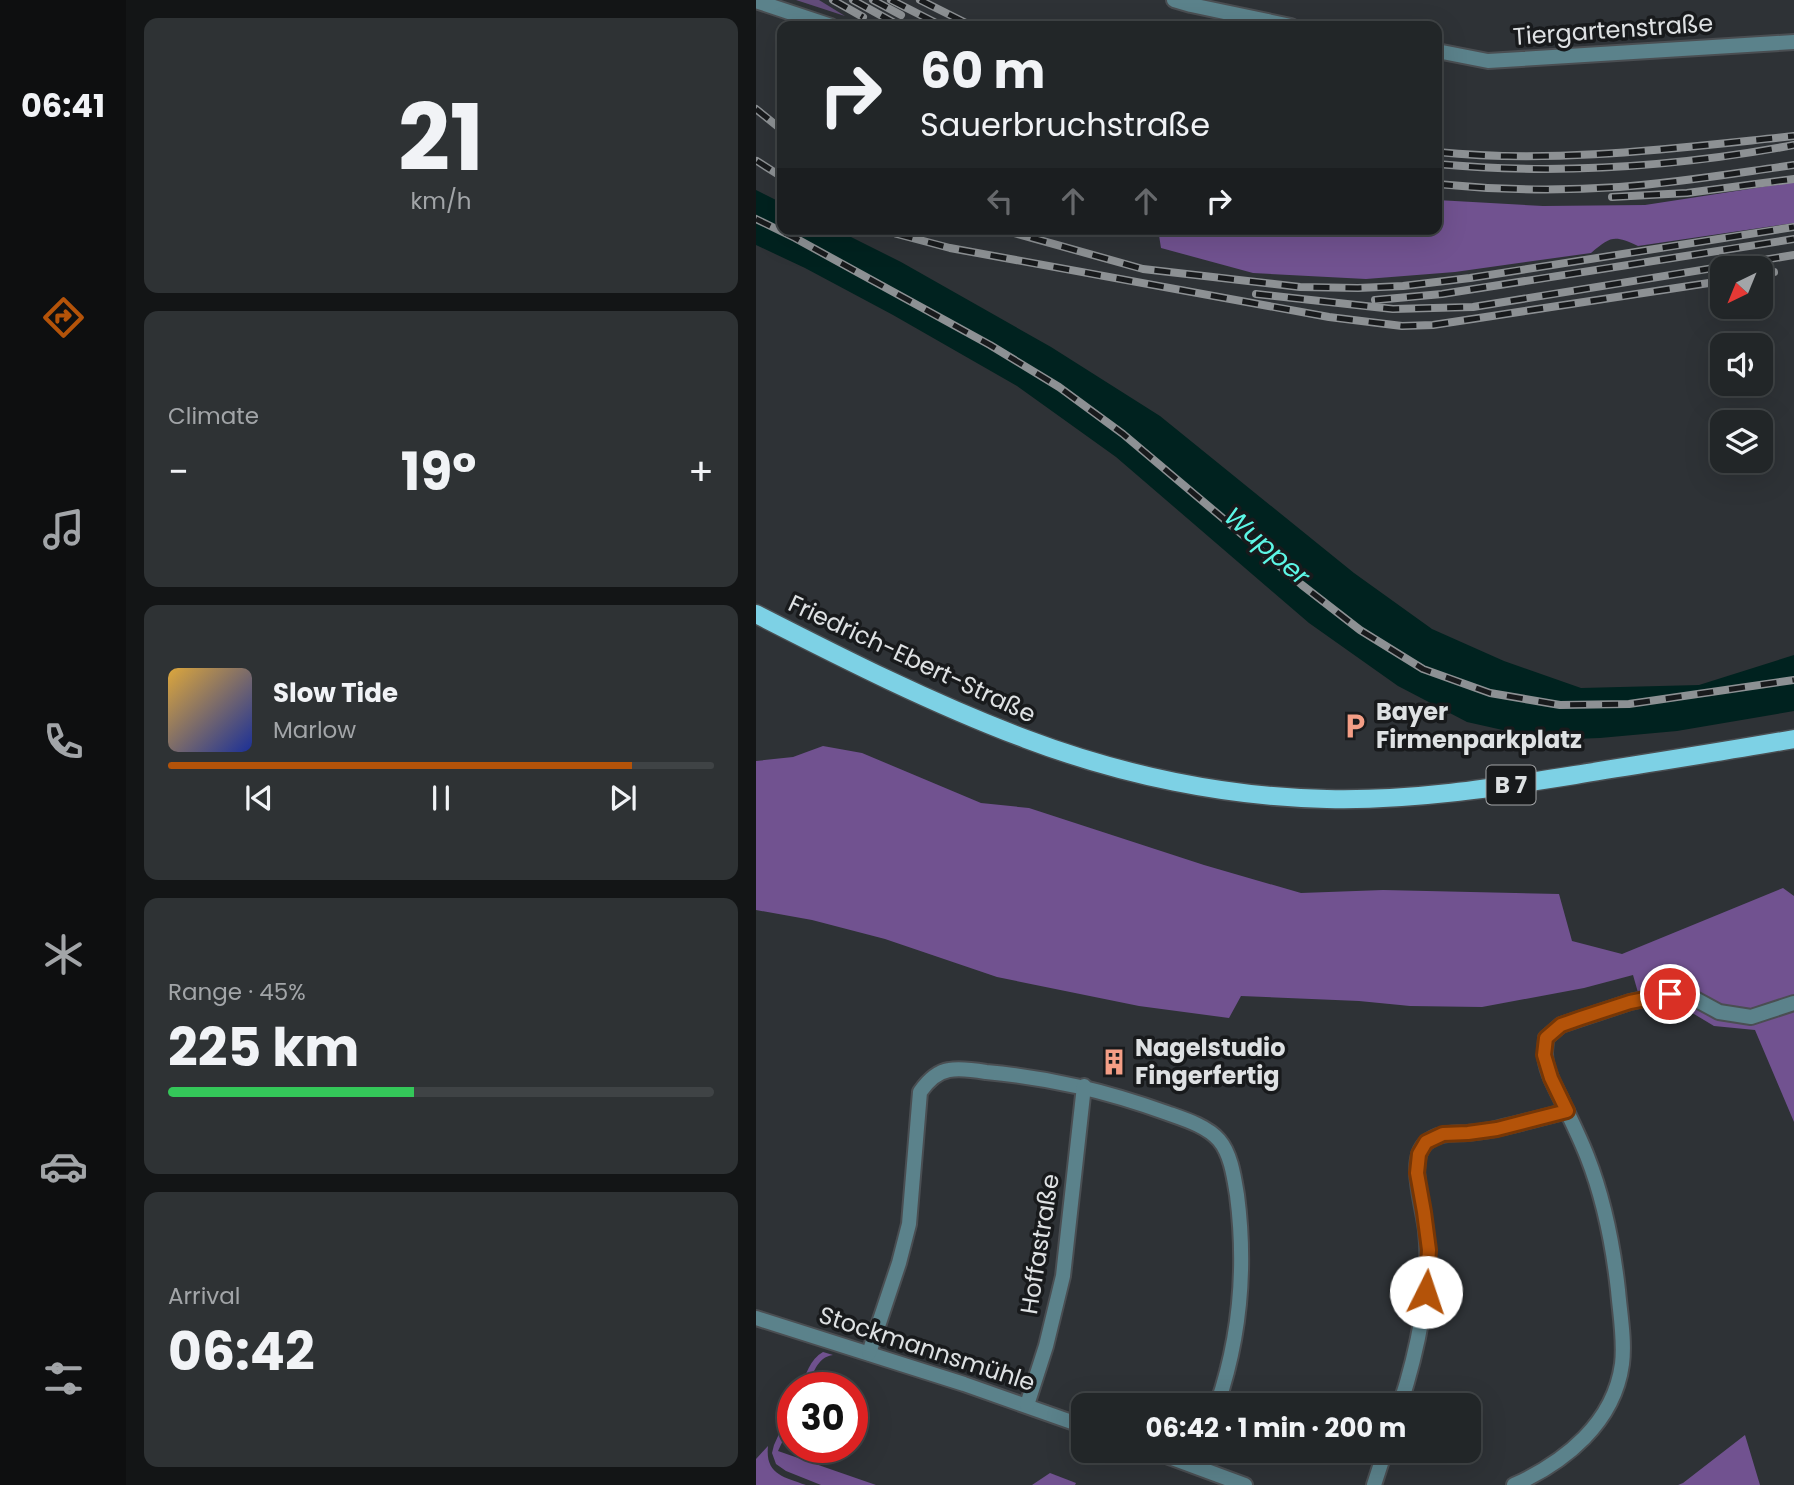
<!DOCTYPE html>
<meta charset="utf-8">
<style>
body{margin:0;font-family:Poppins,sans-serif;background:#2e3234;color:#f1f3f6;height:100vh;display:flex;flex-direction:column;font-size:26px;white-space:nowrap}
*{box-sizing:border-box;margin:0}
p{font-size:23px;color:#a2a5a8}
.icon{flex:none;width:38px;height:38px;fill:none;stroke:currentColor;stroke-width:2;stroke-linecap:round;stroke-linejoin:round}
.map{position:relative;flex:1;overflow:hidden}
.drawer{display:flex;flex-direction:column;gap:18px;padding:18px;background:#131516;width:630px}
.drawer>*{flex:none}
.top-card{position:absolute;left:21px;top:21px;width:665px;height:214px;border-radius:14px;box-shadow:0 7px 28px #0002,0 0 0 2px #3f4345;background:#222628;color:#f1f3f6;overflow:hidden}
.needle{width:46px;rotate:223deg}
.fabs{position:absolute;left:954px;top:256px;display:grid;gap:14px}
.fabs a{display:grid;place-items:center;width:63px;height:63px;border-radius:14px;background:#222628;box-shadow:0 7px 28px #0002,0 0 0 2px #3f4345;font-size:35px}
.speed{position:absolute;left:21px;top:1372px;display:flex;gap:14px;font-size:35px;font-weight:700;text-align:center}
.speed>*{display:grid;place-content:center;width:91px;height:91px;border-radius:50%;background:#222628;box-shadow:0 7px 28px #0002,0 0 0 2px #3f4345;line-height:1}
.speed .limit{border:10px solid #d22;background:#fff;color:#111}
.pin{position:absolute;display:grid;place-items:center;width:60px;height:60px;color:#fff;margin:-30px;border:4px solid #fff;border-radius:50%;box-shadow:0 2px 7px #0007}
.me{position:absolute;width:77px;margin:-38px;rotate:4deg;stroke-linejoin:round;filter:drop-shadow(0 0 5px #0008)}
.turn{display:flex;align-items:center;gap:24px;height:147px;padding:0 28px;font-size:32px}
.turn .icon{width:91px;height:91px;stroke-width:2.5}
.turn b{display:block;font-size:49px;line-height:60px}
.lanes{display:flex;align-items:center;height:66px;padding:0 28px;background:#0003;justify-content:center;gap:35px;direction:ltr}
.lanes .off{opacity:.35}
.big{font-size:52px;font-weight:700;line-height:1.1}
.drawer .widget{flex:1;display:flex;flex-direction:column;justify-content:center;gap:10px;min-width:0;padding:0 24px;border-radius:14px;background:#2e3234}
.drawer .dial{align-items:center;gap:0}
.dial b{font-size:91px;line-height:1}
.song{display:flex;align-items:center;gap:21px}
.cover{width:84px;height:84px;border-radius:10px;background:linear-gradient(135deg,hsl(40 70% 55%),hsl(230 70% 35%))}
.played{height:7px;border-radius:4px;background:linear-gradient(90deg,#b45309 85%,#3f4345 85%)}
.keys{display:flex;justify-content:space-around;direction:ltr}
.heat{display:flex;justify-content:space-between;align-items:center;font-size:38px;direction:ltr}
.charge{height:10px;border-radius:5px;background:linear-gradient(90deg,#34c759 45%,#3f4345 0)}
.trip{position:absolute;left:315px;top:1393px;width:410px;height:70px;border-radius:14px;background:#222628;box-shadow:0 7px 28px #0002,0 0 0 2px #3f4345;font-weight:700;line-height:70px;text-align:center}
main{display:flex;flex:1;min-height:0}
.tab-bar{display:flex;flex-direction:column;width:126px;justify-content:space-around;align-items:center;background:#0e0f10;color:#a2a5a8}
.tab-bar .icon{width:49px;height:49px}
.tab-bar .current{color:#b45309}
.tab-bar b{font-size:32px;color:#f1f3f6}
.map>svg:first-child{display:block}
</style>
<main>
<nav class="tab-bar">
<b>06:41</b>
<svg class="icon current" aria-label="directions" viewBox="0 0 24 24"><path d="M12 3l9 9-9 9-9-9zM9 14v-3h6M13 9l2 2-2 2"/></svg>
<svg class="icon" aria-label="music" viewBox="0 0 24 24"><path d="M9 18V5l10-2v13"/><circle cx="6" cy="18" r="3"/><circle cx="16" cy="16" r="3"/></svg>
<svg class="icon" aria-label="phone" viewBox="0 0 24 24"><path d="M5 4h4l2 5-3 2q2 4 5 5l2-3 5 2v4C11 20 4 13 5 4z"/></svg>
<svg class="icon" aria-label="climate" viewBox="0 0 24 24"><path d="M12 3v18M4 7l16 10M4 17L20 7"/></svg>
<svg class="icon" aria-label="car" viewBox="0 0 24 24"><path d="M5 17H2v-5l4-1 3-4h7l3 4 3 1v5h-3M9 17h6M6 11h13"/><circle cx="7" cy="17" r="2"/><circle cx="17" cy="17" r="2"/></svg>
<svg class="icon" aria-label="filters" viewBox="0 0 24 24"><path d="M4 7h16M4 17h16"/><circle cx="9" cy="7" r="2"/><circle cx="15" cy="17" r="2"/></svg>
</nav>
<section class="drawer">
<div class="widget dial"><b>21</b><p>km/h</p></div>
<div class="widget"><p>Climate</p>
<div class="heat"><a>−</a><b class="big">19°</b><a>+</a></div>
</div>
<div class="widget">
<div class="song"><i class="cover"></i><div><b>Slow Tide</b><p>Marlow</p></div></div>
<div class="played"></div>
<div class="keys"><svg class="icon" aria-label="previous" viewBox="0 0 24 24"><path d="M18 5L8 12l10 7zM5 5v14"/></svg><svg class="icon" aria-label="pause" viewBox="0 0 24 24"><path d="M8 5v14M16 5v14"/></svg><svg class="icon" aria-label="next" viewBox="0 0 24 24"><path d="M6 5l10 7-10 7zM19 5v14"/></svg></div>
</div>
<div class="widget"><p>Range · 45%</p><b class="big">225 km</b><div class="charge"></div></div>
<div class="widget"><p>Arrival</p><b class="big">06:42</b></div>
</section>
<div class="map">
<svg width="1038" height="1485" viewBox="0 0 1038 1485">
<rect width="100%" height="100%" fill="#2e3236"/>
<polygon fill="#624c7a" points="40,0 63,0 89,16"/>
<g fill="#715290">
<path d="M 1038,182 L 1038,223 L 882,246 C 858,235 855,236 835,253 L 699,272 L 610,279 L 497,273 L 405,248 L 402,229 L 681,229 L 681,200 L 787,206 L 889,205 Z"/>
<polygon points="67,746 106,753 225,803 273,808 448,865 545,893 627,890 803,894 816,941 866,954 1027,888 1038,896 1038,1122 999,1030 958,1026 938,1014 913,1007 885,1003 877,975 828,988 726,1007 654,1006 603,1001 485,996 473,1018 383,1006 241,977 129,939 56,920 0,910 0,761 37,757"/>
<path d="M 67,1352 L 77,1355 C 61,1357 57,1374 51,1388 L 44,1388 C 50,1375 54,1359 67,1352 Z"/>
<polygon points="37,1403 37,1419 22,1451 120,1485 65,1485 30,1471 20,1464 16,1453 18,1445"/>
<polygon points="989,1435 1004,1485 922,1485 927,1483"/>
<path d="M 12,1446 C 9,1474 27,1477 50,1485 L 0,1485 L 0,1459 Z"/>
<polygon points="294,1473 320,1483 319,1485 276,1485"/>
</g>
<polygon fill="#00221f" points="0,190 26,203 26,229 79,229 145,262 295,347 404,416 598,573 676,629 748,661 825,688 943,685 1038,655 1038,711 921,731 844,738 791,740 711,722 642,686 553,623 360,457 261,386 137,315 49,268 0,245"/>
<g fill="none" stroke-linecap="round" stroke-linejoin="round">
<g stroke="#4a4e52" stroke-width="18">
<g id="street">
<polyline points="418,0 435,5 535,26"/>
<polyline points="0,1 75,26"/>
<polyline points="681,51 732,61 1038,42"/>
<polyline points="0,1318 208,1384 327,1426"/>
<path d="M 113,1353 L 143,1263 L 153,1224 L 164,1092 C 171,1082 180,1072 193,1070 C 204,1068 218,1070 230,1072 C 295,1078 350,1091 411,1113 C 428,1119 451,1126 463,1140 C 475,1154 478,1177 481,1195 C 490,1265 484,1338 461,1405"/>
<polyline points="271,1405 290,1346 307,1276 328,1086"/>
<path d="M 644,1405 C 661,1353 676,1285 670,1231 C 668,1208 651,1160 670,1143 C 682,1132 697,1134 711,1133 C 721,1132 733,1131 743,1128 C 766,1123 788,1117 811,1111"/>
<polyline points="397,1451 489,1485"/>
<polyline points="618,1485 629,1451"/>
<path d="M 758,1485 C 809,1462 858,1423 866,1364 C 869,1340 864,1314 862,1290 C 857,1245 848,1199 831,1156 C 824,1138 815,1120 807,1103 C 800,1088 789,1070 789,1053 C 789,1048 790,1043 790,1038 L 805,1025 L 874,1002 L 896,997 L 914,994 L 939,999 L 963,1012 L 995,1017 L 1038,1003"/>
</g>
</g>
<g stroke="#4a4e52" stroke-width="21">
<path id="primary" d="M 0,614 C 88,659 177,704 270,739 C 365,775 470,797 571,799 C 655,801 737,788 819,775 C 892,763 965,752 1038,739"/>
</g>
<use href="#street" stroke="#5b828b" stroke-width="14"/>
<use href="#primary" stroke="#7dd1e5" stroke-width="18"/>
<g stroke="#8d9194" stroke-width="8">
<g id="rail">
<polyline points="77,0 107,17"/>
<polyline points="97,0 144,26"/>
<polyline points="117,0 145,15"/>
<polyline points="135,0 186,26"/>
<polyline points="164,0 216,26"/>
<polyline points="0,109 26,130"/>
<path d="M 681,152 C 800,164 920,148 1038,136"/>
<polyline points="1,161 26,177"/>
<path d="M 681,164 C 801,175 920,167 1038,145"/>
<path d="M 681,184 C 741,190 803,191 863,187 C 921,183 980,173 1038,165"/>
<polyline points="856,197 931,193 1038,179"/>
<polyline points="0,219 39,238 234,345 303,387 367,434 546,585 604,630 667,669 734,693 804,705 873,704 1038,680"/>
<polyline points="244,229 387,269 544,287 602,288 647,286 714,278 1038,227"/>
<polyline points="141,234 194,248 573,317 646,326 677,325 966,281"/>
<polyline points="1004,275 1018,272"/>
<polyline points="500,294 637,309 717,307 1038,255"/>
<polyline points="619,300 686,294 1038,239"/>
</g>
</g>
<use href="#rail" stroke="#181a1c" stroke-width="5" stroke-dasharray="16" stroke-linecap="butt"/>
</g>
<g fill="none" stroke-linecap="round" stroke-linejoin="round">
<g stroke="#753606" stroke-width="18">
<polyline id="route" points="670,1292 673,1250 668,1212 661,1173 663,1154 670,1142 687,1134 712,1133 741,1129 811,1111 795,1078 788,1055 790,1038 805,1025 825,1018 874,1002 914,994"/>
</g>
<use href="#route" stroke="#b45309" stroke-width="12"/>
</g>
<defs>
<g id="parking-bare" transform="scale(2.1)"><path d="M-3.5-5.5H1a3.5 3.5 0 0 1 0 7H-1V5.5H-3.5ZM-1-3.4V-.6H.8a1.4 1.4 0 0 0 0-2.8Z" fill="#f49e86" stroke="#181a1c" stroke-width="2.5" paint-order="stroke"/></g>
<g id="building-bare" transform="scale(2.1)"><path d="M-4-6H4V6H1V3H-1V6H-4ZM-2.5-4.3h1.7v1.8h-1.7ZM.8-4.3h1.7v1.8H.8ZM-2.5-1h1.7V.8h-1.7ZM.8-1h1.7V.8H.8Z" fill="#f49e86" stroke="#181a1c" stroke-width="2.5" paint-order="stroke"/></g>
</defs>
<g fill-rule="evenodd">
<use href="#parking-bare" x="599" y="726"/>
<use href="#building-bare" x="358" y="1062"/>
</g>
<g text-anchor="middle" stroke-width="7" stroke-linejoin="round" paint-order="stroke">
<rect fill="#181a1c" stroke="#a3a5a7" stroke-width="2" x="730.5" y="765.5" width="49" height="39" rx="5"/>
<g font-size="23" font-weight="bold" fill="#dee1e3">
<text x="755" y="793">B 7</text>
</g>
<g font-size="24" fill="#dee1e3" stroke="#181a1c">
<text transform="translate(857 30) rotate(-4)" y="8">Tiergartenstraße</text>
<text transform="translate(156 659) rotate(25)" y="8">Friedrich-Ebert-Straße</text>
<text transform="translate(284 1244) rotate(-81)" y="8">Hoffastraße</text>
<text transform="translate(171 1349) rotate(18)" y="8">Stockmannsmühle</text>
</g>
<g font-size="24" font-weight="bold" fill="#dee1e3" stroke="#181a1c" text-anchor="start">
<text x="620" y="720">Bayer<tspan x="620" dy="28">Firmenparkplatz</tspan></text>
<text x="379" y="1056">Nagelstudio<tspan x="379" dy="28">Fingerfertig</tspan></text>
</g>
<g font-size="26" font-style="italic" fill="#5cf6e5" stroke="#181a1c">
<text transform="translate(511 546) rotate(41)" y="9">Wupper</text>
</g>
</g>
</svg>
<div class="fabs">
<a><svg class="needle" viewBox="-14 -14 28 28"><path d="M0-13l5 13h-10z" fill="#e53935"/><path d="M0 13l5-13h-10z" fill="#a2a5a8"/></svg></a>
<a><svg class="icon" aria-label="sound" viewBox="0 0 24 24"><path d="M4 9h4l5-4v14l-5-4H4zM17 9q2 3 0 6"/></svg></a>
<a><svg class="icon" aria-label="layers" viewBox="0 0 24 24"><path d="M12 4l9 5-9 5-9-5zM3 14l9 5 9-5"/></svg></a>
</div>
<div class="speed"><div class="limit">30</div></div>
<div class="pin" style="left:914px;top:994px;background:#d93025"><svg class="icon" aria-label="arrive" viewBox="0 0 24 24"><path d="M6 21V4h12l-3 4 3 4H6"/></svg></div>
<svg class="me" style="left:670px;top:1292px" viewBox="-20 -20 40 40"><circle r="19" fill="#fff"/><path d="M0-13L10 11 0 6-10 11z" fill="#b45309"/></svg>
<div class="trip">06:42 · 1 min · 200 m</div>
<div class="top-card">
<div class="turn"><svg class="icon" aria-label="right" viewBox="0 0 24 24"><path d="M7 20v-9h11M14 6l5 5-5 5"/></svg><div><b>60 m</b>Sauerbruchstraße</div></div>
<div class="lanes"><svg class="icon off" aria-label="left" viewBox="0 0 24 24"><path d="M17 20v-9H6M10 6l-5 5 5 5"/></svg><svg class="icon off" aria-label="ahead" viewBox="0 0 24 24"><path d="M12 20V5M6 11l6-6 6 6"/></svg><svg class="icon off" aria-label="ahead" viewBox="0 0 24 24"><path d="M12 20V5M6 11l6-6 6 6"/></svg><svg class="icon" aria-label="right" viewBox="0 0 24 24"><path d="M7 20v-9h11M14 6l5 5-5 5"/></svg></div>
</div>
</div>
</main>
